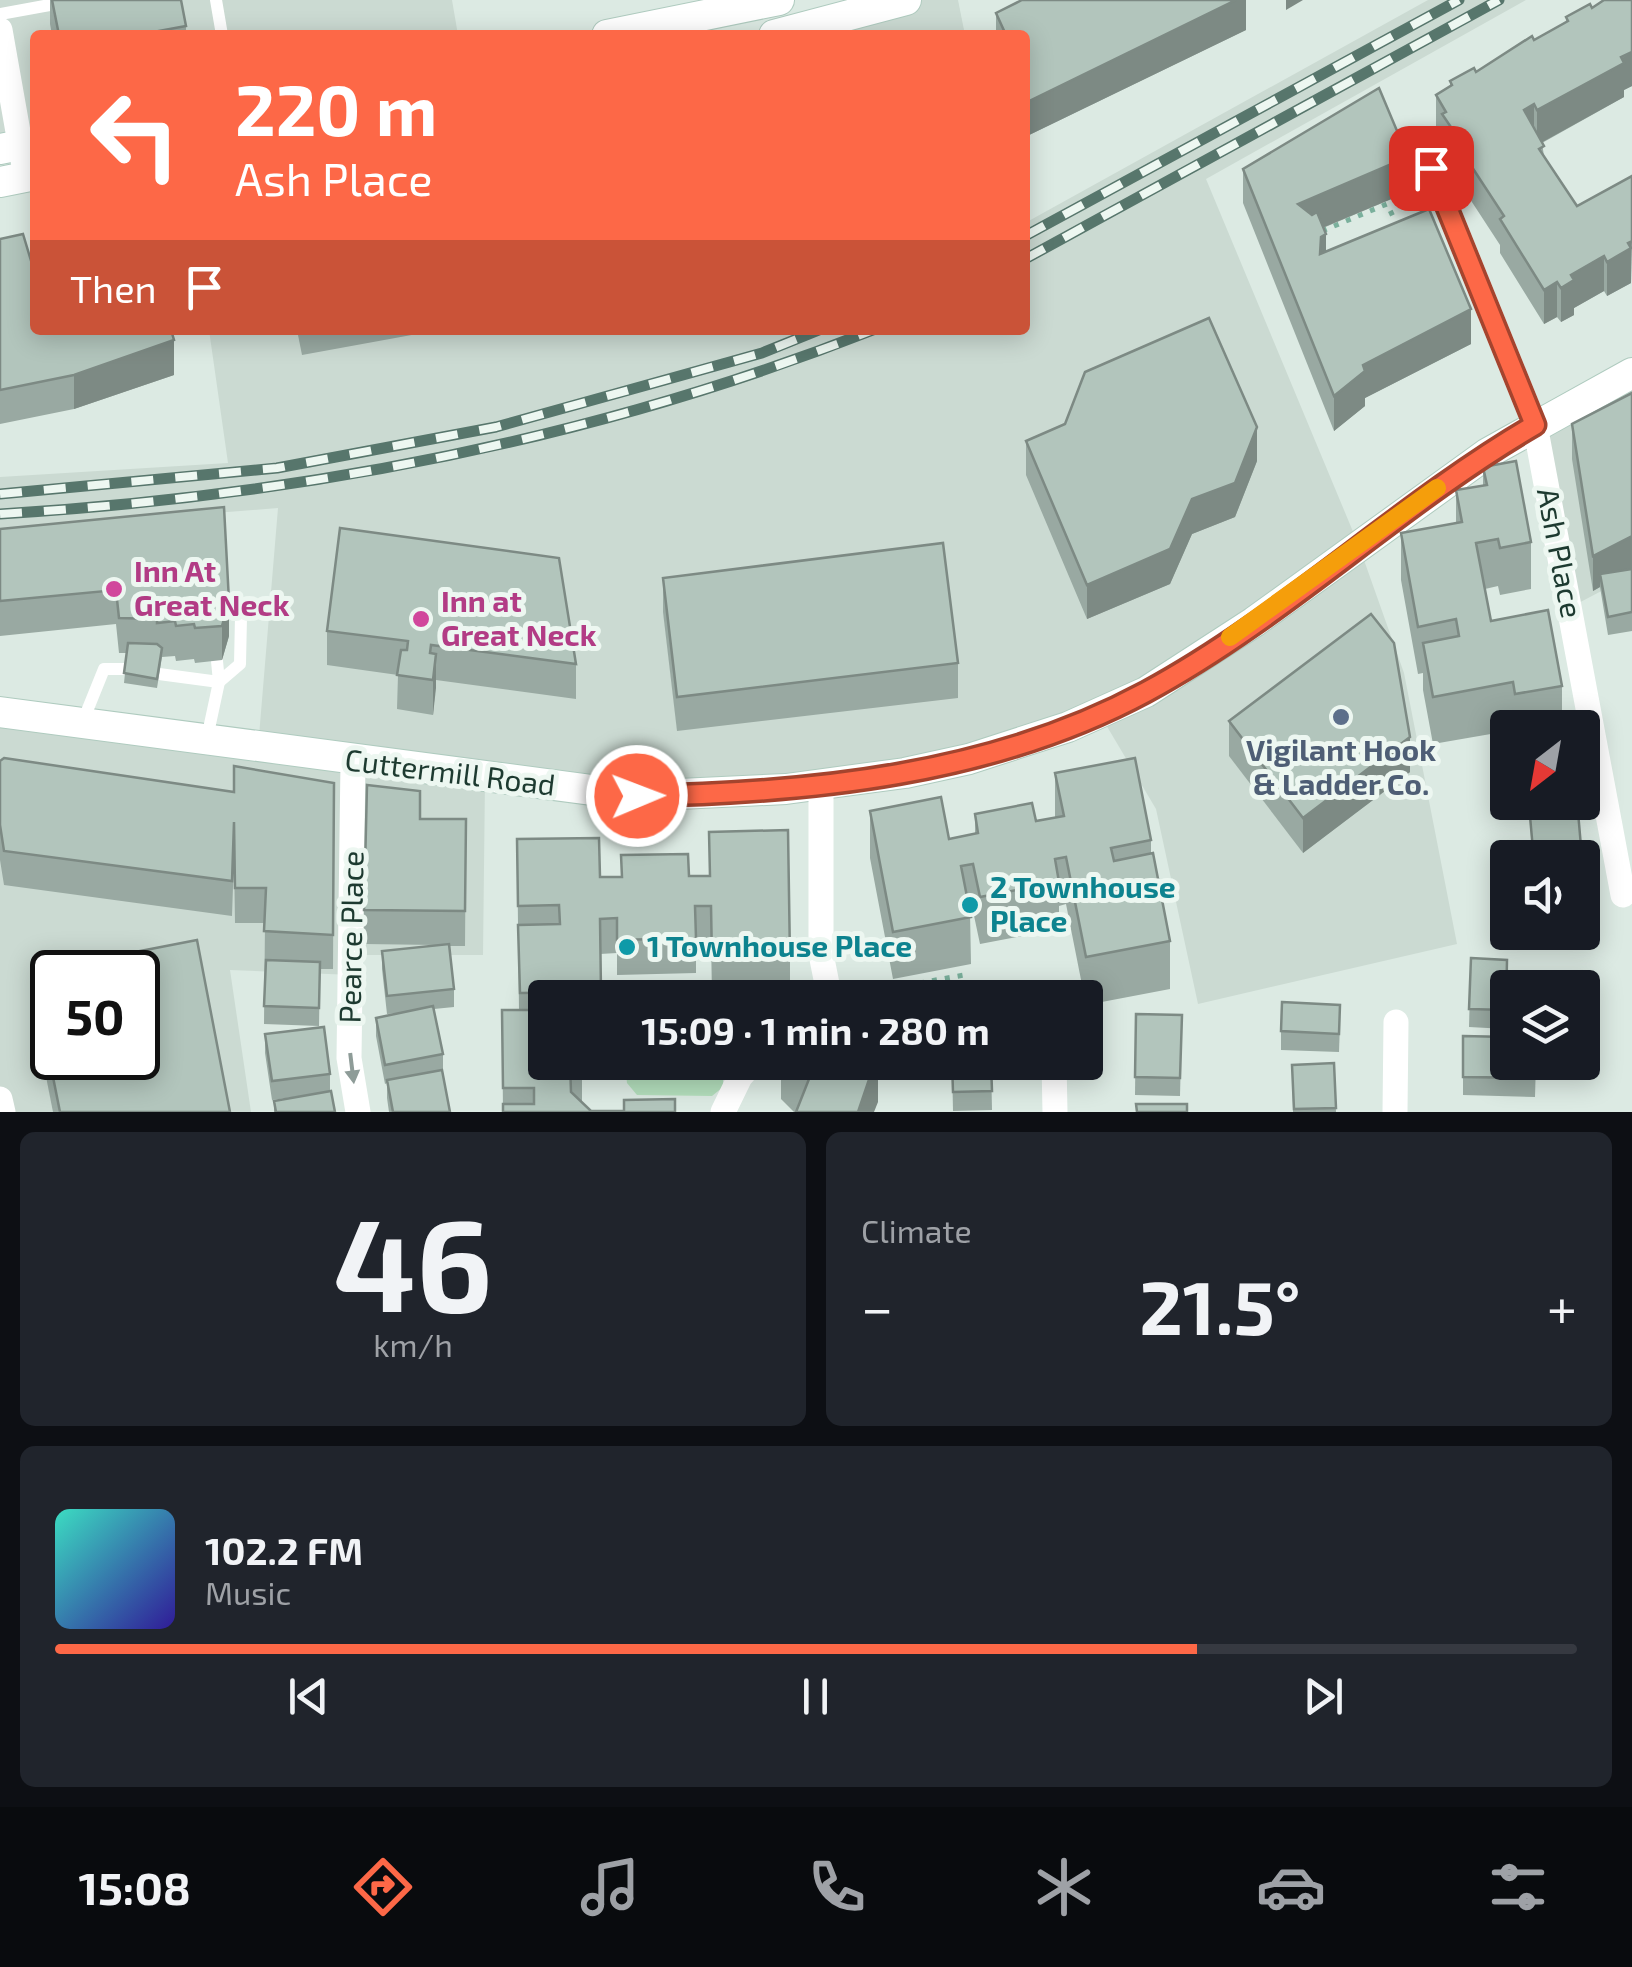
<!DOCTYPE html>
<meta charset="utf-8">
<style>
body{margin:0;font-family:"Exo 2",sans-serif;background:#20242c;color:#f1f3f6;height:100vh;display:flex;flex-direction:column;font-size:38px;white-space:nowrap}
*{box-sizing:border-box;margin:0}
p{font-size:32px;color:#9ea1a6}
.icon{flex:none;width:55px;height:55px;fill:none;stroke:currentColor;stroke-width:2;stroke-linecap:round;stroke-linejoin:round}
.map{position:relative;height:1112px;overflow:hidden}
.details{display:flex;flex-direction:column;gap:20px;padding:20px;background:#0d0f14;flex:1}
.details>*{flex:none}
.guide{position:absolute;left:30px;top:30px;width:1000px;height:305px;border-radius:10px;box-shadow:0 5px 25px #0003;background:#fd6847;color:#fff;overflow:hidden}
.needle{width:65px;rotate:211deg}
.tools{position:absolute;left:1490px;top:710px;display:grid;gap:20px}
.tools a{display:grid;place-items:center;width:110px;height:110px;border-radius:10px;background:#171b24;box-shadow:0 5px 25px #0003;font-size:50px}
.speed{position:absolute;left:30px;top:950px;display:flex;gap:20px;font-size:50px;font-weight:700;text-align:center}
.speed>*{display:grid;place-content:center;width:130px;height:130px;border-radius:50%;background:#171b24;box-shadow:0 5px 25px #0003;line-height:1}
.speed .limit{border:5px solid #111;border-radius:15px;background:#fff;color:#111}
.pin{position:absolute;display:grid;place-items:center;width:85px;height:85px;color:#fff;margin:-42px;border-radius:20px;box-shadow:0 5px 15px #0006}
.me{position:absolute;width:110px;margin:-55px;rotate:89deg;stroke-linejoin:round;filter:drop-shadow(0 0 8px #0008)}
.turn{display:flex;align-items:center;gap:35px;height:210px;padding:0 40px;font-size:45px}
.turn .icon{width:130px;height:130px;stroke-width:2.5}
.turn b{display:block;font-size:70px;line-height:85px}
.then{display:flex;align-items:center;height:95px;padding:0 40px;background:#0003;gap:20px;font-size:38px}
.big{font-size:75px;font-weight:700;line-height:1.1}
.details .widget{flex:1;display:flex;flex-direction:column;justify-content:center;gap:15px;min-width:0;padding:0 35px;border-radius:15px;background:#20242c}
.details .dial{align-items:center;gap:0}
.dial b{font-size:130px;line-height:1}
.song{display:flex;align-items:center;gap:30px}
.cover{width:120px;height:120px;border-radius:15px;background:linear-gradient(135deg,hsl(170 70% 55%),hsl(250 70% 35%))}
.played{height:10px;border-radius:5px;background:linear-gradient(90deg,#fd6847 75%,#363941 75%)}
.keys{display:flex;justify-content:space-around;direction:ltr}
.heat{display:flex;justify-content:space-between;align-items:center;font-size:55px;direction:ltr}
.details .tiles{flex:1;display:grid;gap:20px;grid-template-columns:1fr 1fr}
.widget:last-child{grid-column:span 2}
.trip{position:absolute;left:528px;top:980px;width:575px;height:100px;border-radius:10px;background:#171b24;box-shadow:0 5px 25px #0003;font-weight:700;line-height:100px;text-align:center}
.dock{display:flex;height:160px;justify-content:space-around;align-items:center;background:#090b0e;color:#9ea1a6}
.dock .icon{width:70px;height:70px}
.dock .active{color:#fd6847}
.dock b{font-size:45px;color:#f1f3f6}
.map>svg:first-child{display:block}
</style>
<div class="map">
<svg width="1632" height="1112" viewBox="0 0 1632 1112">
<rect width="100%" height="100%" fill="#dceae3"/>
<g fill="#cbdad2" fill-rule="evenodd">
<polygon points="0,0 452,0 458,35 35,35 35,142 0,149"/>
<polygon points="906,0 958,0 965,35 774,35"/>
<path d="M 1428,0 L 1526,0 L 1206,179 L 1359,546 L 1404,673 L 1457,944 L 1198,1004 L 1156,809 L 1099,713 L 786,789 L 485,779 L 483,955 L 354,955 L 353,975 L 230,970 L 251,1112 L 0,1112 L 0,712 L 258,748 L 278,508 L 0,530 L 0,477 L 228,463 L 209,330 L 1025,330 L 1025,223 ZM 52,972 L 138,972 L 138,1058 L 52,1058 Z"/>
<polygon points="1632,373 1632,575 1569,608 1535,425"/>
</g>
<polygon fill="#b3debc" points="723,1062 723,1087 712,1096 637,1095 627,1083 625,1063"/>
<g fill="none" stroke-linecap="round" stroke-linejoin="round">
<g stroke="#afcbbf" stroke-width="32">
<g id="secondary">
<polyline points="607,35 779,0"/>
<polyline points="774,35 906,0"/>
<polyline points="0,149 35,142"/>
<polyline points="0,182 35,175"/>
<polyline points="0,712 637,796 786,789 905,773 969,759 1068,727 1146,692 1254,622 1488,453 1632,373"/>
</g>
</g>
<g stroke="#7ab09c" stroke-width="5" stroke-dasharray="5 8" stroke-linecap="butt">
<polyline points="1322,231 1387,204 1397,225"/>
<polyline points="868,992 970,974"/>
</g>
<g stroke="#fff" stroke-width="12">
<polyline points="216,0 222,35"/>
<polyline points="0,14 77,0"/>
<polyline points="159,674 219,682 240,664 241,617"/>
<polyline points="83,721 104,669 126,669"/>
<polyline points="207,738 219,682 217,661"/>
</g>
<g stroke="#fff" stroke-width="25">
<polyline points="0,30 26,177"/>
<polyline points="1431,168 1535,425 1623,895"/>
<polyline points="353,761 349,1058 358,1112"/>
<polyline points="821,785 821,954 829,994 826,998"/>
<polyline points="1054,1062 1055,1112"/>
<polyline points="0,1099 3,1112"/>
<polyline points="723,1112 740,1077 753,1062"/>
<polyline points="1395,1112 1396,1022"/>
</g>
<use href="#secondary" stroke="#fff" stroke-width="30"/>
<g stroke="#57766c" stroke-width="11">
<g id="rail">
<polyline points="1025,236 1459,0"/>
<polyline points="1025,259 1499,0"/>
<polyline points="0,494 277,468 496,427 762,353 819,330"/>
<path d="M 0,514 C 298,496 595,440 873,330"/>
</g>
</g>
<use href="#rail" stroke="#edf7f1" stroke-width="8" stroke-dasharray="22" stroke-linecap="butt"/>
</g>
<g fill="#99a9a2">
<polygon points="50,0 181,0 186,26 186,35 52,35 50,24"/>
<polygon points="1246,0 1246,30 1025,137 1025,35 996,35 996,13"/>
<polygon points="1632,0 1632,86 1624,90 1624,97 1542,143 1544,156 1577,206 1631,276 1631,283 1607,296 1604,291 1574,308 1574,315 1561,322 1557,317 1544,324 1500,253 1500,245 1468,196 1468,188 1442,149 1442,141 1436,130 1436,95 1450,87 1450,81 1476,72 1566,22 1566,17 1592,8"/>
<polygon points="1243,169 1408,192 1323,228 1326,252 1471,344 1365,398 1365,406 1334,431 1243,203"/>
<polygon points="0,239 35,330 174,375 74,409 0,424"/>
<polygon points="297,330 439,330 302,355"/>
<polygon points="1632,393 1632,631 1608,635 1600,587 1593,591 1572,459 1572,424"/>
<polygon points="1026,441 1257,461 1235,517 1192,534 1170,584 1087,619 1026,475"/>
<polygon points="1483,467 1531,542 1531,589 1500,595 1498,586 1485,589 1491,621 1562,686 1562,728 1508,728 1508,731 1433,744 1423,690 1423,673 1418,674 1401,580 1401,533 1456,523 1456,490 1483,485"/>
<polygon points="224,507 229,636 222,660 195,663 194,659 176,661 175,656 162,657 157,688 124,683 127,653 119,653 116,624 0,636 0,529"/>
<polygon points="663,578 958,663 958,698 677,731 663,612"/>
<polygon points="327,631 576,664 576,699 436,680 433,715 397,709 398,675 327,665"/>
<polygon points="1229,721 1410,772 1303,853 1229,756"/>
<polygon points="0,761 234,792 334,783 333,969 320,969 319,1026 264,1024 265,923 235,923 234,857 232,916 4,885 0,860"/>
<polygon points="1055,773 1151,840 1151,853 1170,941 1170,989 1086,1005 1066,904 1059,906 1059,929 980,944 973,911 970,912 971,964 893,979 870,858 870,811 949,839 975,834 975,814 1036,821 1055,818"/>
<polygon points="1530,816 1582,858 1532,858"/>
<polygon points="420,819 466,819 465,946 449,946 454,989 454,1007 434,1009 443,1054 443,1072 450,1112 389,1112 387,1098 387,1083 385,1084 376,1036 376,1018 401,1013 387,1014 382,969 382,951 436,945 364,944 364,910"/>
<polygon points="517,839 600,877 689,876 790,958 790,992 712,994 711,940 696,941 696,973 617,975 617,953 600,954 601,998 545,998 545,1062 582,1062 582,1103 591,1111 675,1112 503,1112 502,1010 519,1010"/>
<polygon points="1471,958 1507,960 1506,1029 1469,1027"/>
<polygon points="32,972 230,1112 53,1112 32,1006"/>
<polygon points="1136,1014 1182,1015 1180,1096 1135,1095"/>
<polygon points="1340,1023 1339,1052 1281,1050 1281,1031"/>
<polygon points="265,1034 330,1074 330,1091 335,1112 274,1112 274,1101 308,1095 272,1100 265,1053"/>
<polygon points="781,1062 878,1062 878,1102 794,1112 781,1099"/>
<polygon points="952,1062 991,1062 992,1110 953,1111"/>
<polygon points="1536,1062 1535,1097 1463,1095 1463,1077"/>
<polygon points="1334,1063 1336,1112 1293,1112 1292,1065"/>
</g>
<g fill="#7d8a84">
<polygon points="1236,0 1246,0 1246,30 1025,137 1025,103"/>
<polygon points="1286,0 1303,0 1286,10"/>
<polygon points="1632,52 1632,86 1624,90 1624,97 1537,145 1537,110"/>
<polygon points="1534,104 1534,139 1524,110"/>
<polygon points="1408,157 1408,192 1298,238 1298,204"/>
<polygon points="1326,234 1326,269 1320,289 1321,237"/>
<polygon points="1632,241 1631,283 1607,296 1607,262"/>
<polygon points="1604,256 1604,291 1574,308 1574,315 1561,322 1561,288 1571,275"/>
<polygon points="1557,282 1557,317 1544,324 1544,290"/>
<polygon points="1471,309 1471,344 1365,398 1365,406 1334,431 1334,396 1363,365"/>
<polygon points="174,340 174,375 74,409 74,375"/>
<polygon points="1257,427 1257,461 1235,517 1192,534 1170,584 1087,619 1087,585 1192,499"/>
<polygon points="1632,536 1632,570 1600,574 1600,587 1593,591 1593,556"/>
<polygon points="229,601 229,636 222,660 222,626"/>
<polygon points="436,654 436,688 433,715 433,680"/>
<polygon points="1410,737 1410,772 1303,853 1303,818"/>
<polygon points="875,1062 878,1062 878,1102 874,1112 858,1112"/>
</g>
<g fill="#b2c5bc" stroke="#7d8a84" stroke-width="2.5" fill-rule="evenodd">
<polygon points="52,0 181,0 186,26 137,35 59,35"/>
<polygon points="1022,0 1236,0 1025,103 1025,35 1006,35 996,13"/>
<polygon points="1604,0 1632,0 1632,52 1621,57 1624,63 1537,110 1534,104 1524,110 1544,146 1539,149 1577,206 1632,176 1632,241 1628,243 1631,248 1607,262 1604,256 1571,275 1574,280 1561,288 1557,282 1544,290 1500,219 1504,216 1468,161 1472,158 1442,114 1446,112 1436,95 1452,85 1450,81 1474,68 1476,72 1532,36 1534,40 1568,21 1566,17 1590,4 1592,8"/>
<polygon points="1379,88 1408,157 1298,204 1312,215 1317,212 1326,234 1321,237 1320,254 1429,209 1471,309 1363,365 1365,371 1334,396 1243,169"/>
<polygon points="23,234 35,274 35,330 171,330 174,340 74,375 0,390 0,239"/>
<polygon points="1209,318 1257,427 1235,483 1192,499 1170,549 1087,585 1026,441 1065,424 1085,372"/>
<polygon points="1632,393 1632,536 1593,556 1572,424"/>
<polygon points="1516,461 1531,542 1500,548 1498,539 1476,543 1491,621 1548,610 1562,686 1515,694 1513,682 1433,697 1423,643 1459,636 1456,619 1418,627 1401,533 1462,522 1456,490 1487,485 1483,467"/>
<polygon points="224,507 229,601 222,626 195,628 194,624 176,626 175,621 157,623 157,619 119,618 116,590 0,601 0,529"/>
<polygon points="340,528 559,558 576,664 431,645 430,653 436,654 433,680 397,675 401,650 407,650 408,641 327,631"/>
<polygon points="943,543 958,663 677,697 663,578"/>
<polygon points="1632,569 1632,612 1608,617 1600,574"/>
<polygon points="1371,614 1394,643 1410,737 1303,818 1229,721"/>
<polygon points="128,643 157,644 162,648 157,679 124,673"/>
<polygon points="4,758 234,792 234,766 334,783 333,935 264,931 266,888 235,888 234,822 232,881 4,851 0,825 0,761"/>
<polygon points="1135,758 1151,840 1111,848 1114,861 1153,853 1170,941 1086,957 1066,857 1055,859 1059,882 980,897 973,864 961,866 971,917 893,932 870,811 941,797 949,839 978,833 975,814 1032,803 1036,821 1064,816 1055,773"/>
<polygon points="367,785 420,791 420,819 466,819 465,911 364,910"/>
<polygon points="1578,812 1582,858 1553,858 1553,849 1533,850 1530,816"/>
<polygon points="788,830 790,958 712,959 711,906 695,906 696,938 617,940 617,918 600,919 601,992 520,993 518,925 560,924 559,905 518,906 517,839 599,838 600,877 622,877 621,855 688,854 689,876 710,876 709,832"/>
<path d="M 197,940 L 230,1112 L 60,1112 L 32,972 ZM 52,972 L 138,972 L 138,1058 L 52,1058 Z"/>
<polygon points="449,944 454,989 387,996 382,951"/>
<polygon points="1471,958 1507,960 1506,1010 1469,1009"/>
<polygon points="266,960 320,962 319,1008 264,1006"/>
<polygon points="1282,1002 1340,1005 1339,1034 1281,1031"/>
<polygon points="433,1006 443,1054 385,1065 376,1018"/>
<polygon points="502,1010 545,1010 545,1062 570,1062 571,1092 591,1111 624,1111 624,1100 675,1099 675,1112 503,1112 503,1104 534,1104 534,1088 503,1088"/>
<polygon points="1136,1014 1182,1015 1180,1078 1135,1077"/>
<polygon points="324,1027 330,1074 272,1081 265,1034"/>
<polygon points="1463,1036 1508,1037 1508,1062 1536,1062 1535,1078 1463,1077"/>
<polygon points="792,1062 875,1062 858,1112 796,1112 809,1079"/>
<polygon points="952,1062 991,1062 992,1091 953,1092"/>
<polygon points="1334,1063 1336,1108 1294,1109 1292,1065"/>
<polygon points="442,1070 450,1112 393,1112 387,1080"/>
<polygon points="331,1091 335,1112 276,1112 274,1101"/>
<polygon points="1136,1104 1187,1104 1187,1112 1137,1112"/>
</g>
<defs><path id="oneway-solid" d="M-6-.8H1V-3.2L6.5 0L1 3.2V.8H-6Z" transform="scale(2.5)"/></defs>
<use fill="#8e9c98" href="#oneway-solid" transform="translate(352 1068) rotate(83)"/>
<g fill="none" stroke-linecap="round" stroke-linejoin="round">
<g stroke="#a4442e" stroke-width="25">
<path id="route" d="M 637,796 C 809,793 992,775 1146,692 C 1285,617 1399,504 1535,425 L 1431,168"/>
</g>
<use href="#route" stroke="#fd6847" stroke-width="18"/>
<polyline stroke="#f59e0b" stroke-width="18" points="1230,637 1437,488"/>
</g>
<g fill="#d1479c" stroke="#edf7f1" stroke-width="4">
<circle cx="114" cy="589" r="10"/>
<circle cx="421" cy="619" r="10"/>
</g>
<circle fill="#5c6f8a" stroke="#edf7f1" stroke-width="4" cx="1341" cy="717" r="10"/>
<g fill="#0f9aa8" stroke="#edf7f1" stroke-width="4">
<circle cx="970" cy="905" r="10"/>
<circle cx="627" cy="947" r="10"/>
</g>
<g text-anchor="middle" stroke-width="10" stroke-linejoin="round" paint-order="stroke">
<g font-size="30" fill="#1d3a30" stroke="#edf7f1">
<text transform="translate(1559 553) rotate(79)" y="10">Ash Place</text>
<text transform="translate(450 773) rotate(7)" y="10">Cuttermill Road</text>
<text transform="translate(352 937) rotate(-89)" y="10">Pearce Place</text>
</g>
<g font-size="30" font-weight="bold" fill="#b23c85" stroke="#edf7f1" text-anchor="start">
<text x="134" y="582">Inn At<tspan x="134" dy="34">Great Neck</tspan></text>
<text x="441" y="612">Inn at<tspan x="441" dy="34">Great Neck</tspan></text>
</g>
<g font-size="30" font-weight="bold" fill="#4e5e75" stroke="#edf7f1">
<text x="1341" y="761">Vigilant Hook<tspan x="1341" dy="34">&amp; Ladder Co.</tspan></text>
</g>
<g font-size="30" font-weight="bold" fill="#0d838f" stroke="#edf7f1" text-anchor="start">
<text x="990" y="898">2 Townhouse<tspan x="990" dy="34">Place</tspan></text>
<text x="647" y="957">1 Townhouse Place</text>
</g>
</g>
</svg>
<div class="tools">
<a><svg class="needle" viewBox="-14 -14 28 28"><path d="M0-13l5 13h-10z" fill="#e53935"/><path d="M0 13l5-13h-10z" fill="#9ea1a6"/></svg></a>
<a><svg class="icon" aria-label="sound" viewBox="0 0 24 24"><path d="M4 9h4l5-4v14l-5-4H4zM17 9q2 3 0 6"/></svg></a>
<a><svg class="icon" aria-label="layers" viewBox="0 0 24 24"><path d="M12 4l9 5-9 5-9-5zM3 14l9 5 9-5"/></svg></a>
</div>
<div class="speed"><div class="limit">50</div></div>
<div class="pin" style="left:1431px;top:168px;background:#d93025"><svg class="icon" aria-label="arrive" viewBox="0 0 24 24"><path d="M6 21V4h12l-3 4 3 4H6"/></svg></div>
<svg class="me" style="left:637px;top:796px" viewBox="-20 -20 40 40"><circle r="17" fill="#fd6847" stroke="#fff" stroke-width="3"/><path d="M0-11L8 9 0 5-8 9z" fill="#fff"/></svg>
<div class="trip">15:09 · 1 min · 280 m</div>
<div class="guide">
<div class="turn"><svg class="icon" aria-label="left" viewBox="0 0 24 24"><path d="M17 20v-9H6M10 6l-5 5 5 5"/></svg><div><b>220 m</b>Ash Place</div></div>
<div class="then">Then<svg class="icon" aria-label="arrive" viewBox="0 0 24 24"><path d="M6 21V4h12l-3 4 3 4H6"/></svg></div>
</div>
</div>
<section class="details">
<div class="tiles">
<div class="widget dial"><b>46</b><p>km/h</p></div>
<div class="widget"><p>Climate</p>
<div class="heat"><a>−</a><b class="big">21.5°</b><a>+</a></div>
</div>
<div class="widget">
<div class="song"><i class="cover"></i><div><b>102.2 FM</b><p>Music</p></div></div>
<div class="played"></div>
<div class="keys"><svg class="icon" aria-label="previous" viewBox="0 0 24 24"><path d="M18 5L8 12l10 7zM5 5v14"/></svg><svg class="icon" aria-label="pause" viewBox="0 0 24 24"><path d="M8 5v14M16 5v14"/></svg><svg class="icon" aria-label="next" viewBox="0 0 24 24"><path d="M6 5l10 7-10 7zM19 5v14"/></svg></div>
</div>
</div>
</section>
<nav class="dock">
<b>15:08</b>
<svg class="icon active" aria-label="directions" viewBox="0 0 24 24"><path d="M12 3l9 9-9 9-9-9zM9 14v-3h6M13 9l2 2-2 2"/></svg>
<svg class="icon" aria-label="music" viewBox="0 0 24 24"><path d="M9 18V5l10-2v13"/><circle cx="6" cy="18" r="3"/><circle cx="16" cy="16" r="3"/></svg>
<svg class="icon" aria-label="phone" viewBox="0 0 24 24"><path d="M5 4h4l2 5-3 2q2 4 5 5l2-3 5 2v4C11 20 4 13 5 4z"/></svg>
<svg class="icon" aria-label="climate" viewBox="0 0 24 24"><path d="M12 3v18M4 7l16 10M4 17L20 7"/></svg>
<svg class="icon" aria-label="car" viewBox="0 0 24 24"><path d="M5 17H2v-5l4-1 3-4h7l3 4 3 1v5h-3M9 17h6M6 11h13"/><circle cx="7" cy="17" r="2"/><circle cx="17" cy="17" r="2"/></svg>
<svg class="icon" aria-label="filters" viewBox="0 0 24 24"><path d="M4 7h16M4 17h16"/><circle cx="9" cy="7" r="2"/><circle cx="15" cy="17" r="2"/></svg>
</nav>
